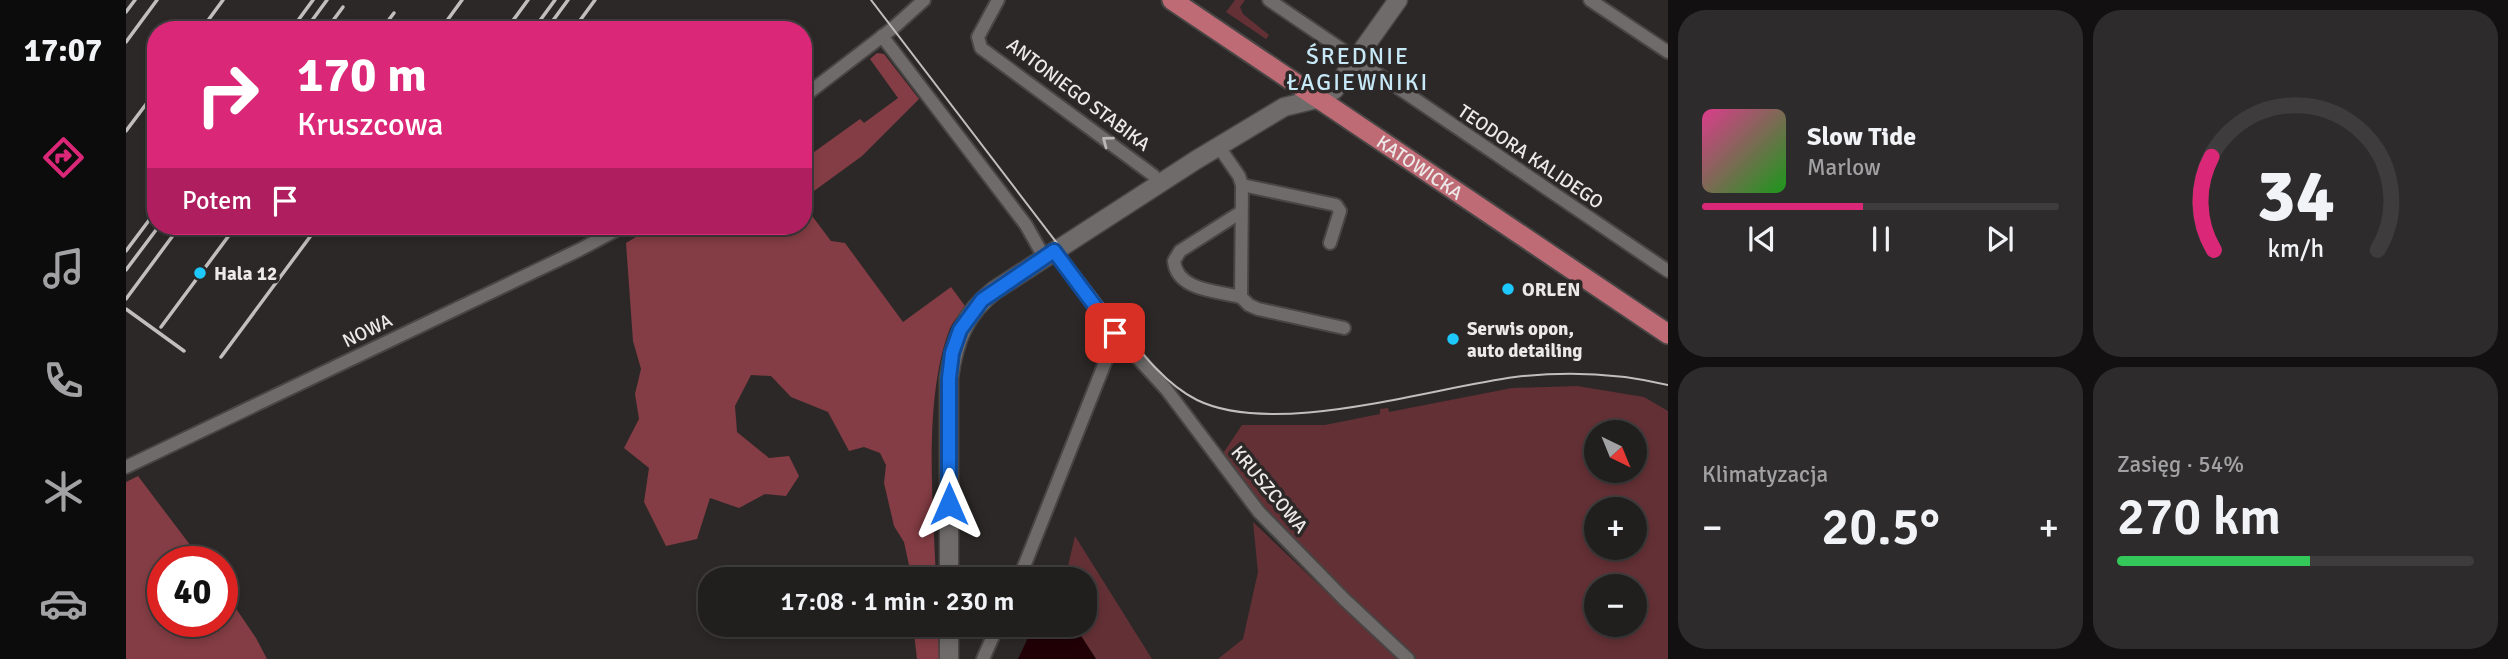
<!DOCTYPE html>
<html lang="pl">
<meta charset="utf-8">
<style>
body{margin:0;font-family:Signika,sans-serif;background:#2d2b2b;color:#f1f3f6;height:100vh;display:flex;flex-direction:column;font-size:26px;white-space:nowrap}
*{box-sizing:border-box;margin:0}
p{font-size:23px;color:#a2a2a4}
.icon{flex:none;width:38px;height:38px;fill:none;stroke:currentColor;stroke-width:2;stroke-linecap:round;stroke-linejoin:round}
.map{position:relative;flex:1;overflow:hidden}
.sheet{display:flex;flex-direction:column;gap:10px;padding:10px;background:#121010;width:840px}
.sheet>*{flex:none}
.hud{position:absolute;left:21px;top:21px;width:665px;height:214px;border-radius:28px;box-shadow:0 4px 10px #0003,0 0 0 2px #3e3c3c;background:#db2777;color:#fff;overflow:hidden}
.needle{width:46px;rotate:137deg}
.buttons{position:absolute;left:1458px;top:420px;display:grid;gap:14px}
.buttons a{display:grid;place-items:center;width:63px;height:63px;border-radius:50%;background:#211e1e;box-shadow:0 4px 10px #0003,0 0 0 2px #3e3c3c;font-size:35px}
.speed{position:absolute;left:21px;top:546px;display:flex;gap:14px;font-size:35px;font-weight:700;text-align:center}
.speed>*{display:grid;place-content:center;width:91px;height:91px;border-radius:50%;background:#211e1e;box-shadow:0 4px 10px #0003,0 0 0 2px #3e3c3c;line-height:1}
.speed .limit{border:10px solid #d22;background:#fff;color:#111}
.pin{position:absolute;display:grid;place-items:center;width:60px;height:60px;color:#fff;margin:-30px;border-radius:14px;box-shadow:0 4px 10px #0006}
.me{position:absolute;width:77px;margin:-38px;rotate:0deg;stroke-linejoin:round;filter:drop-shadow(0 0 5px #0008)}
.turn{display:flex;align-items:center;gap:24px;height:147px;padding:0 35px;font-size:32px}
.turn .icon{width:91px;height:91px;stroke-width:2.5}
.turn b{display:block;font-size:49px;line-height:60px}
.then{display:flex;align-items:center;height:66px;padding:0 35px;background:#0003;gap:14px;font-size:26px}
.big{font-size:52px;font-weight:600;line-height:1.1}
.sheet .tile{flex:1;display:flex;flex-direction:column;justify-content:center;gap:10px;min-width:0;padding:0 24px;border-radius:28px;background:#2d2b2b}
.sheet .dial{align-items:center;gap:0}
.dial svg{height:182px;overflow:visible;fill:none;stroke:#3e3c3c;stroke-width:7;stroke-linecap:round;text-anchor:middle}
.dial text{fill:#f1f3f6;stroke:none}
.song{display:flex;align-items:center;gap:21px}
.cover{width:84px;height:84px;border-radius:10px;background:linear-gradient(135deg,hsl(330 70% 55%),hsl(120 70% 35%))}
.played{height:7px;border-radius:4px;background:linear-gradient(90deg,#db2777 45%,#3e3c3c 45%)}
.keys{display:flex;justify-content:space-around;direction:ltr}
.heat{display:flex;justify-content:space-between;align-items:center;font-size:38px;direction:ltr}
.charge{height:10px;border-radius:5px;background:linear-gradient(90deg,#34c759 54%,#3e3c3c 0)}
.sheet .tiles{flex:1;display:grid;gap:10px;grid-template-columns:repeat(2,1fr)}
.trip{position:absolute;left:572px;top:567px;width:399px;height:70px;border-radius:28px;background:#211e1e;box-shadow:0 4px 10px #0003,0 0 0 2px #3e3c3c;font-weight:600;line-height:70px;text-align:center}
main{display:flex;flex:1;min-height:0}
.menu{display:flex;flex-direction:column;width:126px;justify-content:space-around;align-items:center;background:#0d0c0c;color:#a2a2a4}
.menu .icon{width:49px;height:49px}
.menu .current{color:#db2777}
.menu b{font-size:32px;color:#f1f3f6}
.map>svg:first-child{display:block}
</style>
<main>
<nav class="menu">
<b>17:07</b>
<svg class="icon current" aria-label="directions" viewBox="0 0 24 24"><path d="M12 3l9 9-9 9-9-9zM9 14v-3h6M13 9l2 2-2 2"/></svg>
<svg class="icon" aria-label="music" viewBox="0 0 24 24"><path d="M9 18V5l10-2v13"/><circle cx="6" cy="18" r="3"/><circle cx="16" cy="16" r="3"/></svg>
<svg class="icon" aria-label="phone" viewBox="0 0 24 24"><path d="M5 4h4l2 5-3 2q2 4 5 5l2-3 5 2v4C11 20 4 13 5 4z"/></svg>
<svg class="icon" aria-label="climate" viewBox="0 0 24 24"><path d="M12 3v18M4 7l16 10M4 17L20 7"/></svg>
<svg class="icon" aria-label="car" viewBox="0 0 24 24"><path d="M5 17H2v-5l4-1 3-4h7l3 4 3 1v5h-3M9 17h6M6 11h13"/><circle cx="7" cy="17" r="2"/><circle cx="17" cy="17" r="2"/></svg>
</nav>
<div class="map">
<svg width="1542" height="659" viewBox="0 0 1542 659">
<rect width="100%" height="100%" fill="#2c2828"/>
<g fill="#633035" fill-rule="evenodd">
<polygon points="1109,0 1119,0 1114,7 1117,14 1143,35 1140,39 1100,12"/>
<path d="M 1451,386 L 1518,397 L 1542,411 L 1542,659 L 1289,659 L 1175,553 L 1096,455 L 1116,425 L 1199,425 L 1254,414 L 1254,409 L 1262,408 L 1263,412 L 1386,388 ZM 1470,432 L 1508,432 L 1508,471 L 1470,471 ZM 1470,509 L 1508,509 L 1508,548 L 1470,548 ZM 1470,586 L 1508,586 L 1508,625 L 1470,625 Z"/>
<polygon points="1127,522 1271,659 1092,659 1117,639 1132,572"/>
<polygon points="949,536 1026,659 970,659 948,625 959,625 959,579 939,579"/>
</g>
<g fill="#843d44">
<polygon points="751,53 758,54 793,99 736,156 677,199 677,160 734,119 738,123 772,98 744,59"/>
<path d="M 677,204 L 705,241 L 719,243 L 777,322 L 825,287 L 839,306 C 834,313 828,320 824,328 C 797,398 807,504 810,579 L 786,579 L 778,542 L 768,526 L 758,483 L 760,465 L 754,453 L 738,447 L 723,451 L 702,412 L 665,397 L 645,376 L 625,375 L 609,406 L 611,432 L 643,458 L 663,456 L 673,476 L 660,496 L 639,494 L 613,508 L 584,498 L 571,539 L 540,546 L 518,502 L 523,468 L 498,448 L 513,419 L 509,394 L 515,369 L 507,341 L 500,243 L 528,226 L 677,226 Z"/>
<polygon points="12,476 77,562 37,562 37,621 96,621 96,588 130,638 141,659 0,659 0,482"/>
<polygon points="787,625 812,625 813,659 791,659"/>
</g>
<polygon fill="#210106" points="908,625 948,625 970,659 892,659"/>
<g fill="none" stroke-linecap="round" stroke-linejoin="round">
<g stroke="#484545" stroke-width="16">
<g id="street">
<polyline points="872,0 852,37 855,48 1027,175 1034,183"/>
<polyline points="1143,0 1542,271"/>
<polyline points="1464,0 1542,52"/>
<polyline points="756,36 900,225 918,257"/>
<polyline points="677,97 767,28 798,0"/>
<polyline points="1093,147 1113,176 1116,185 1115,297 1123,305 1132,309 1218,328"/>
<polyline points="1116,185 1210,205 1214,211 1204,243"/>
<path d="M 1115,212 L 1054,251 L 1048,261 C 1051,291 1092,291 1115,297"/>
<polyline points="989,333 1040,389 1133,512 1218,599 1282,659"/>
<polyline points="0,467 453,250 498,226"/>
<polyline points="893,579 986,345 989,333 928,251"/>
<polyline points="857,659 872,625"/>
</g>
</g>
<g stroke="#484545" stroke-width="21">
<g id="secondary">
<path d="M 823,579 L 823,378 C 828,340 839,313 869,290 L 1070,160 L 1158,107 L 1191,99 L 1208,90 L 1272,0"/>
<polyline points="823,659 823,625"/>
</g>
</g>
<g stroke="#484545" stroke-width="23">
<g id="primary">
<path id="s1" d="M 1046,0 L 1542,334"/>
</g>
</g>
<use href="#street" stroke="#6f6b6b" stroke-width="12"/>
<use href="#secondary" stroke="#6f6b6b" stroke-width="18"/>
<use href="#primary" stroke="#bf6b75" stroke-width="19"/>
<path stroke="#c1bebe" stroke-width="2" d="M 745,0 L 989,319 C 1012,348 1037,383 1071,400 C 1149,438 1304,388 1389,377 C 1440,371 1492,373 1542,385"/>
<g stroke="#c1bebe" stroke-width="3.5">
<polyline points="0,12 9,0"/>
<polyline points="320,22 336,0"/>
<polyline points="75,30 97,0"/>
<polyline points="165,30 187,0"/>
<polyline points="179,30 201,0"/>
<polyline points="200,30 217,7"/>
<polyline points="255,30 268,13"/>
<polyline points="380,30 402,0"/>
<polyline points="407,30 429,0"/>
<polyline points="420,30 442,0"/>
<polyline points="447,30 469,0"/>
<polyline points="0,42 31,0"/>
<polyline points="0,131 30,91"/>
<polyline points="0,251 30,211"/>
<polyline points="0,270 33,226"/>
<polyline points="0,299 54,226"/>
<polyline points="0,309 58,351"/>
<polyline points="35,327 110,226"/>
<polyline points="95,357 192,226"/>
</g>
</g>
<defs><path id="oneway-chevron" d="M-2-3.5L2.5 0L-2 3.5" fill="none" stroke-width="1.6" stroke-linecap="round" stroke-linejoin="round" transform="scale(1.75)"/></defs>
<use stroke="#bab7b7" href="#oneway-chevron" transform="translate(981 141) rotate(-143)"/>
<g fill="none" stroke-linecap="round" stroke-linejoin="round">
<g stroke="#114b97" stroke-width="18">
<polyline id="route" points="823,504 823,378 826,353 834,330 856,300 928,251 989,333"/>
</g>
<use href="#route" stroke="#1a73e8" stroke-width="12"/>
</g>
<g fill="#1dc9fc" stroke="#2c2828" stroke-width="2.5">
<circle cx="74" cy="273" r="7"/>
<circle cx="1382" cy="289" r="7"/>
<circle cx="1327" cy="339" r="7"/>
</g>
<g text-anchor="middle" stroke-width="7" stroke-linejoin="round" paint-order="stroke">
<g font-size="19" fill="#ece9e9" stroke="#2c2828">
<text transform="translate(953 94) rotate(37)" y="7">ANTONIEGO STABIKA</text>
<text transform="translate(1405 156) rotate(34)" y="7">TEODORA KALIDEGO</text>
<text dy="7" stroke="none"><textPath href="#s1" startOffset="299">KATOWICKA</textPath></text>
<text transform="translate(241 330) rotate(-26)" y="7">NOWA</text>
<text transform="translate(1144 489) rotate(50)" y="7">KRUSZCOWA</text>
</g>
<g font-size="19" font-weight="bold" fill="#ece9e9" stroke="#2c2828" text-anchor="start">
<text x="88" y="280">Hala 12</text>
<text x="1396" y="296">ORLEN</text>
<text x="1341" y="335">Serwis opon,<tspan x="1341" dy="22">auto detailing</tspan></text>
</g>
<g font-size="23" letter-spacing="2" fill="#c7e9f7" stroke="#2c2828">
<text x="1232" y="64">ŚREDNIE<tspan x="1232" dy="26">ŁAGIEWNIKI</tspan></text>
</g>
</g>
</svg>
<div class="buttons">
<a><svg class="needle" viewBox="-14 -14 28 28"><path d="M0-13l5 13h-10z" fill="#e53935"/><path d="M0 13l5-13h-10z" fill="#a2a2a4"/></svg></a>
<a>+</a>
<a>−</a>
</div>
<div class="speed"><div class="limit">40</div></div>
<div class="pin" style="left:989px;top:333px;background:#d93025"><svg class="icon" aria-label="arrive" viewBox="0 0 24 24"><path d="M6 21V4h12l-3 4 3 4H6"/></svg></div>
<svg class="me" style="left:823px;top:504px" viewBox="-20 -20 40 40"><path d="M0-17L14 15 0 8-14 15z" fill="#1a73e8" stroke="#fff" stroke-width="4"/></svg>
<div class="trip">17:08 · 1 min · 230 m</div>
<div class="hud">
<div class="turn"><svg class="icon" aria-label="right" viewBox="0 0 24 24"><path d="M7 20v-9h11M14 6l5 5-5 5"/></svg><div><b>170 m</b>Kruszcowa</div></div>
<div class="then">Potem<svg class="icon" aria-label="arrive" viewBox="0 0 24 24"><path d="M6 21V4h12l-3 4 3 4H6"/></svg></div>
</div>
</div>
<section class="sheet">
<div class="tiles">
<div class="tile">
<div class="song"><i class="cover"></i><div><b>Slow Tide</b><p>Marlow</p></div></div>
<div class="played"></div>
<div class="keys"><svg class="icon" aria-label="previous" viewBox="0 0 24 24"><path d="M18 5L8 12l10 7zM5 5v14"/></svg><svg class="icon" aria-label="pause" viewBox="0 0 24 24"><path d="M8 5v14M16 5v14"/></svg><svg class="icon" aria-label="next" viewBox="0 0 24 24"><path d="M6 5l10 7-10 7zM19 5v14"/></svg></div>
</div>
<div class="tile dial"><svg viewBox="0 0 100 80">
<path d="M14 69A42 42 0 1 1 86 69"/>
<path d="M14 69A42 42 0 0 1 13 28" stroke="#db2777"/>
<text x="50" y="56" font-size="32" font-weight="700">34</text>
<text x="50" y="72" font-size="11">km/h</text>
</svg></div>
<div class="tile"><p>Klimatyzacja</p>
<div class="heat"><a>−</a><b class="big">20.5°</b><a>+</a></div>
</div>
<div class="tile"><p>Zasięg · 54%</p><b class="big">270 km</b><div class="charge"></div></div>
</div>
</section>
</main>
